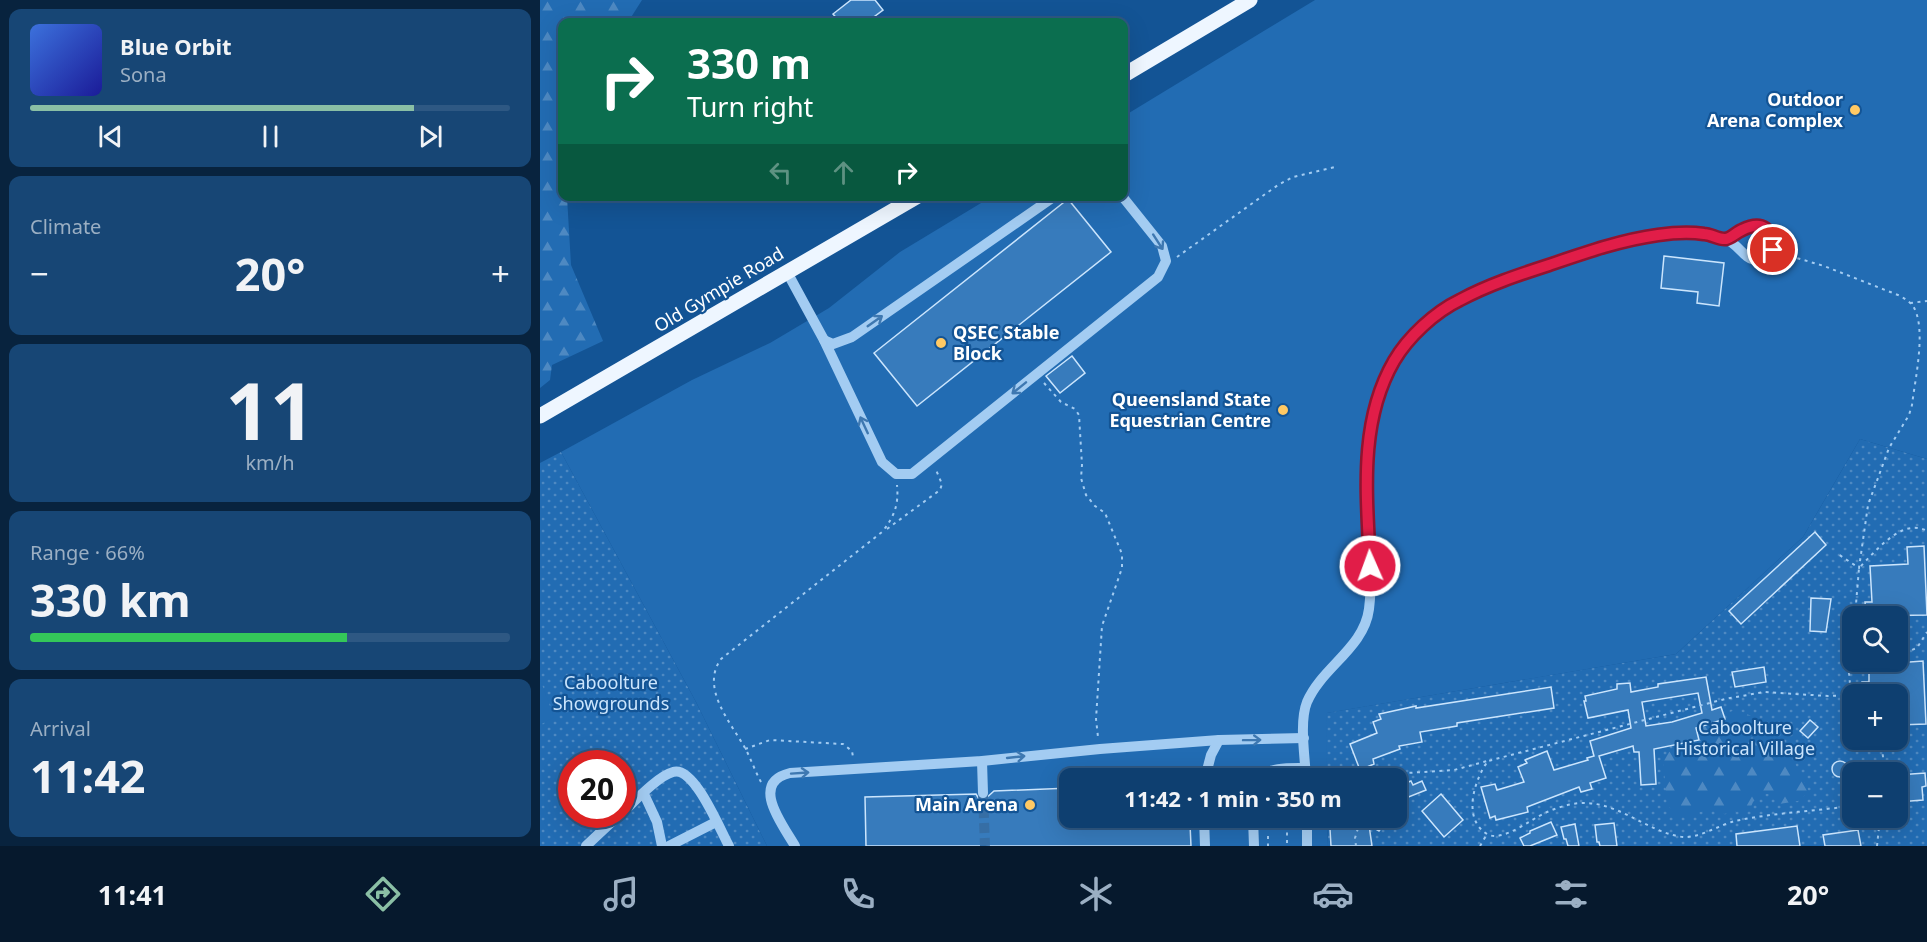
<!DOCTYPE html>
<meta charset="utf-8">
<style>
body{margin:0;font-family:"Noto Sans",sans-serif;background:#174675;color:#f1f3f6;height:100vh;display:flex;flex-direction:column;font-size:22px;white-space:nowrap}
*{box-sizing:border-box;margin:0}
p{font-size:20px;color:#9bafc3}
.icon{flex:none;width:33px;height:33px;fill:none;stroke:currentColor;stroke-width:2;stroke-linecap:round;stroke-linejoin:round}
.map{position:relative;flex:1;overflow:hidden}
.sheet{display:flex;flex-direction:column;gap:9px;padding:9px;background:#08233e;width:540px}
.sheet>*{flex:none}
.guide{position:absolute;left:18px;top:18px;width:570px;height:183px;border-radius:12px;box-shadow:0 6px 24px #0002,0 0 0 2px #2e5883;background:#0b6e4f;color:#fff;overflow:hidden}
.controls{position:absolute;left:1302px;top:606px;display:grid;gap:12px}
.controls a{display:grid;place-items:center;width:66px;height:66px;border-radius:12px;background:#0e3f70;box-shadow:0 6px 24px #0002,0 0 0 2px #2e5883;font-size:30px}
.speed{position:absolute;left:18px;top:750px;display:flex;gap:12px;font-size:30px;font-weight:700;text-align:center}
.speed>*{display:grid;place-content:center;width:78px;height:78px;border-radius:50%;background:#0e3f70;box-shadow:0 6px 24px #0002,0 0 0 2px #2e5883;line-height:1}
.speed .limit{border:9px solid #d22;background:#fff;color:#111}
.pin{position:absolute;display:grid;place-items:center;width:51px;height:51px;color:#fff;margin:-26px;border:3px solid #fff;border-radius:50%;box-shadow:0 2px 6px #0007}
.me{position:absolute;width:66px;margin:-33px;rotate:358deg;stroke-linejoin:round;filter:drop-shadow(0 0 4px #0008)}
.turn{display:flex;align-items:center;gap:21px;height:126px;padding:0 30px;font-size:27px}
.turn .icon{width:78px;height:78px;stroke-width:2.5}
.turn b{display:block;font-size:42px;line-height:51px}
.lanes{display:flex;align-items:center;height:57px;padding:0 30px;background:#0003;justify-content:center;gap:30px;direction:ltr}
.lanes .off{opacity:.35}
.big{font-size:45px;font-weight:700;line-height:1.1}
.sheet .tile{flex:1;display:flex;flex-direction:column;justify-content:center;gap:9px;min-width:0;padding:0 21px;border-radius:12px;background:#174675}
.sheet .dial{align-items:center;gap:0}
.dial b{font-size:78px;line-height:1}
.song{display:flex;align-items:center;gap:18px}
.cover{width:72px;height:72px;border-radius:9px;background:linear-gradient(135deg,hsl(220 70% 55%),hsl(240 70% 35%))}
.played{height:6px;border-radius:3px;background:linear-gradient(90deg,#8abfa5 80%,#2e5883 80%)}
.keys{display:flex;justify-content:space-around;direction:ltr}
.heat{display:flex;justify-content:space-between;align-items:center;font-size:33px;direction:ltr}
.charge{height:9px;border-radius:4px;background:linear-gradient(90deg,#34c759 66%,#2e5883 0)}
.trip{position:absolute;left:519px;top:768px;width:348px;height:60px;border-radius:12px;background:#0e3f70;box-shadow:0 6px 24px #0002,0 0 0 2px #2e5883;font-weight:700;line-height:60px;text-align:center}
.tab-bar{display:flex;height:96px;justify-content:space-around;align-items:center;background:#06192d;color:#9bafc3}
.tab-bar .icon{width:42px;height:42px}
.tab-bar .current{color:#8abfa5}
.tab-bar b{font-size:27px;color:#f1f3f6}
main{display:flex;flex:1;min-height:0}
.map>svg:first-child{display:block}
</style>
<main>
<section class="sheet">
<div class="tile">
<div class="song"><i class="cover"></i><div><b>Blue Orbit</b><p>Sona</p></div></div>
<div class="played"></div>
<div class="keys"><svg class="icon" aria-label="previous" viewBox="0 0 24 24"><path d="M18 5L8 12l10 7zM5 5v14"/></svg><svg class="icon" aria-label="pause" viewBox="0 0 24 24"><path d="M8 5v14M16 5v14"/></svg><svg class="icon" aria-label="next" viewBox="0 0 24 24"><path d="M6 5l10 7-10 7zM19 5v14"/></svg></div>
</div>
<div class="tile"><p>Climate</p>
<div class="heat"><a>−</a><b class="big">20°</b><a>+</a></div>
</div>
<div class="tile dial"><b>11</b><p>km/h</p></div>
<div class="tile"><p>Range · 66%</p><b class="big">330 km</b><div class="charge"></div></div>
<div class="tile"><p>Arrival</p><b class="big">11:42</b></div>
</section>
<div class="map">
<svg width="1387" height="846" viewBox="0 0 1387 846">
<defs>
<pattern id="green-dots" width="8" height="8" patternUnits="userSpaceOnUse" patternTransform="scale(1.5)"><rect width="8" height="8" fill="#226cb3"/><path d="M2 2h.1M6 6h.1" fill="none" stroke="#4e89c2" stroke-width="1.8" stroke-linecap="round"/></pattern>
<pattern id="forest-firs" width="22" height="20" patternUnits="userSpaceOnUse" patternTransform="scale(1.5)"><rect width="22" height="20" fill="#226cb3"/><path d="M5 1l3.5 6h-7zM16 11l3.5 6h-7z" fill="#4e89c2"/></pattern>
</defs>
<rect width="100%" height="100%" fill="#135495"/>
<g fill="url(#green-dots)" fill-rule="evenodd">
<path d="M 1320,439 L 1387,459 L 1387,846 L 788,846 L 787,818 L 856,818 L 856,778 L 786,778 L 786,713 L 1136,654 L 1263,537 ZM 1312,616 L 1358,616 L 1358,662 L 1312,662 ZM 1312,694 L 1358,694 L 1358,740 L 1312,740 ZM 1312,772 L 1358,772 L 1358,818 L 1312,818 Z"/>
<path d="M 21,452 L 156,702 L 227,846 L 0,846 L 0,463 ZM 32,764 L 82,764 L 82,814 L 32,814 Z"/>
</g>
<g fill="url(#forest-firs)">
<polygon points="0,0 102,0 88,22 22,22 22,196 27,197 31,265 63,341 12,365 10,380 0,388"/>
<path d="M 1195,710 C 1232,718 1255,760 1269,792 L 1258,801 L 1239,804 L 1231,794 L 1221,794 L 1213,802 L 1210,809 L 1184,814 L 1178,809 L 1159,812 L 1150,818 L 1136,816 L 1127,804 L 1123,759 L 1128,752 L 1161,741 L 1159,728 L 1187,720 L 1187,713 Z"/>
</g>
<g fill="#226cb3">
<polygon points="775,0 1387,0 1387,459 1320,439 1263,537 1136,654 787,713 786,778 530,778 530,818 787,818 788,846 227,846 156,702 21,452 152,380 230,343 289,308 360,252 451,197 584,196 584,116"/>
<polygon points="0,679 14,717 0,725"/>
</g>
<g fill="#377bbc" stroke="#cbe5fd" stroke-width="1.5" fill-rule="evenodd">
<polygon points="311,0 335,0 343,10 327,22 300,22 293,14"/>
<polygon points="528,199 571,252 377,406 334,353"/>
<polygon points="1124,256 1184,263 1179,306 1157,303 1158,292 1121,288"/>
<polygon points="532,356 545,373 520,393 506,376"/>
<polygon points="1275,532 1286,545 1201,624 1189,611"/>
<polygon points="1384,546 1387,615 1326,616 1325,602 1332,602 1330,566 1368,564 1367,547"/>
<polygon points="1271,598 1291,599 1286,632 1270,631"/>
<polygon points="1383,661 1386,724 1358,725 1358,694 1322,694 1322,682 1329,682 1329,671 1356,669 1356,663"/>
<polygon points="1224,667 1226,682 1195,687 1192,672"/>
<path d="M 1166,677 L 1172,710 L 1181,707 L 1185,719 L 1156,728 L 1159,740 L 1114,749 L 1116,784 L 1101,785 L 1099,752 L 1094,752 L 1093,746 L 1059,756 L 1066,778 L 1050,783 L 1052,789 L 1041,792 L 1039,787 L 987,807 L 988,812 L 956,820 L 955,816 L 950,818 L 941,787 L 955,784 L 957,790 L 984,782 L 978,767 L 987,763 L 985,760 L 1007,751 L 1014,770 L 1048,760 L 1047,758 L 1054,756 L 1050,741 L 1091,728 L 1088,710 L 1048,718 L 1044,701 L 1046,701 L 1045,696 L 1077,689 L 1077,684 L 1090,683 L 1091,692 L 1118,687 L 1118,684 ZM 1158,693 L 1162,713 L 1132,722 L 1106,726 L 1102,702 Z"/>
<polygon points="1011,687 1014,708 917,723 917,726 880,732 882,742 859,746 860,749 833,759 834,764 820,770 810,744 837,733 833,722 841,719 839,714 844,713 876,706 876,708"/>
<polygon points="1270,720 1278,727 1268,738 1260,731"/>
<circle cx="1300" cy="769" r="8"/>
<polygon points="1385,773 1386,786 1382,787 1383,800 1358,802 1358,775"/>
<polygon points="871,781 873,785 882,781 886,790 856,802 856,794 861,792 858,786"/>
<polygon points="530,788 530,818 634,818 635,824 650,824 651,846 326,846 325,797 436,794 439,799 444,800 454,791"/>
<polygon points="901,794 923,820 904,837 882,811"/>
<polygon points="819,818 849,818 839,831 829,825 832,846 791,846 790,829 821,828 826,822"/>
<polygon points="1011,822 1017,835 990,846 984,846 980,838 990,833 990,831"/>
<polygon points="1074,823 1077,846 1060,846 1059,842 1057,842 1055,825"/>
<polygon points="1035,824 1039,846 1028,846 1026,839 1024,839 1021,827"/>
<polygon points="1257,826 1260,846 1197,846 1196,834"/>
<polygon points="1318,830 1321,846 1285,846 1283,835"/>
</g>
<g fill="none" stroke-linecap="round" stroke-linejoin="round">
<polyline stroke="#366ea5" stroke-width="10" stroke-dasharray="10 5" stroke-linecap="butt" points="443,793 445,846"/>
<g stroke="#a3ccf2" stroke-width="2" stroke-dasharray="3 4.5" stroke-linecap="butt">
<path d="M 1243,254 L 1284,266 L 1358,295 C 1364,298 1369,301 1373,306 C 1387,328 1375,379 1372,405 L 1369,415 L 1349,448 L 1328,505 L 1319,568 L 1298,554"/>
<polyline points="637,257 738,185 753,177 795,167"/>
<polyline points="1370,303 1387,301"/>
<polyline points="504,383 521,402 535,409 539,415 542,465 541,478 546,495 555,506 565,513 582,554 582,568 562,626 556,719 558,737"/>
<polyline points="347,529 400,490 402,484 396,470"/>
<polyline points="1358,655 1377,648 1387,632"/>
<polyline points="1309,665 1333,662"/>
<path d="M 1311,695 L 1288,696 L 1224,692 L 1185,699 L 948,761 C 934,780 922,819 947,834 C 962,843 991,819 1005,813 C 1016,808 1028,804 1040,803 C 1079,801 1108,833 1143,837 C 1160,838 1179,825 1195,821 C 1232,813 1274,811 1312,806"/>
<path d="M 1312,698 L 1311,695 L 1306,639 L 1307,629 L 1316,604 L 1319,568 C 1335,552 1362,517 1387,531"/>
<polyline points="1338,740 1343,756 1342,772"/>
<polyline points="205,749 230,740 303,744 312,751 313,757"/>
<polyline points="856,779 867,773 914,770 947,761"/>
<path d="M 221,782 C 215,771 211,759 205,748 C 191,723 160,688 181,659 L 342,532 C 354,517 359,505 357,485"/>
<polyline points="747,825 747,846"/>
<polyline points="728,836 728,846"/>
<polyline points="816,846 815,838 821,818"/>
<polyline points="940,846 947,834"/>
<polyline points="1337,846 1340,818"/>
</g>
<g stroke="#a3ccf2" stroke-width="10">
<polyline points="247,272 284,340 342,462 356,474 372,474 618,277 626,261 622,246 582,196"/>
<polyline points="284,340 293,344 312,337 515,196"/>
<polyline points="442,761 443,793"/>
<polyline points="665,778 671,755 679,740"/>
<path d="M 717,778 C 732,767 747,768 765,768"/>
<path d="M 766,778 C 765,757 759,722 767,702 C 782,667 824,648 829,609 C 836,549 822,488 830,428 C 834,394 852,355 876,331 C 912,296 967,279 1013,263 C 1047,252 1082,240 1118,235 C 1132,234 1146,234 1159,234 C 1167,234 1179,235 1186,239 C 1205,248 1209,274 1233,250 C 1234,213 1206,227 1186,239"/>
<polyline points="104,794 117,822 122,846"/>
<path d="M 82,813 C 95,801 118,776 133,772 C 154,765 180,830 189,846"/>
<polyline points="664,818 665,846"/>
<polyline points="713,818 714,846"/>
<polyline points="767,818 767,846"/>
<polyline points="46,846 80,814"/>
<polyline points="129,846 176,822"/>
<path d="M 255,846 C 243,825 209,783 250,773 L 442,761 L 560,749 L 679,740 L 764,738"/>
</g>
<g stroke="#eef6ff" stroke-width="15">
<polyline points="584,75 710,0"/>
<polyline points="0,416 378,196"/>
</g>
</g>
<defs><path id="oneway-shaft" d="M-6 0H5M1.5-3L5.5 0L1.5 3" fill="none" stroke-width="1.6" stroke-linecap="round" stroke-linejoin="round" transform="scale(1.5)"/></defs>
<g stroke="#3e78b1">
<use href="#oneway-shaft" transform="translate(618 242) rotate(57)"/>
<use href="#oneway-shaft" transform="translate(335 321) rotate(-35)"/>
<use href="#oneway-shaft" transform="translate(479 388) rotate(141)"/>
<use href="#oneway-shaft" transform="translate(324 425) rotate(-115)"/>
<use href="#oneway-shaft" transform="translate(712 740) rotate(-1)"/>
<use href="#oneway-shaft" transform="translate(476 757) rotate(-6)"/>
<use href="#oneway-shaft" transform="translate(260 773) rotate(-4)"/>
</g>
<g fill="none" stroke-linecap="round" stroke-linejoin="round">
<g stroke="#92132f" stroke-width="15">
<path id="route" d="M 830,566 C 827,497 818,423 854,361 C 868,337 895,312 920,300 C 948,285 978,275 1009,265 C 1044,253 1081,240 1118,235 C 1132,233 1150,232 1164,234 C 1171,234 1179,240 1186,239 C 1191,238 1197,232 1202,230 C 1222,220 1234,229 1233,250"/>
</g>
<use href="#route" stroke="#e11d48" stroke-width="10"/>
</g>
<g fill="#ffc964" stroke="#135495" stroke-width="2">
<circle cx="1315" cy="110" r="6"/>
<circle cx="401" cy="343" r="6"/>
<circle cx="743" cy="410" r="6"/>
<circle cx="490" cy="805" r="6"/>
</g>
<g text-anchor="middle" stroke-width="4.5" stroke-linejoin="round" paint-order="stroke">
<g font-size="18" font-weight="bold" fill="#fff" stroke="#135495" text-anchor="end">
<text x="1303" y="106">Outdoor<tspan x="1303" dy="21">Arena Complex</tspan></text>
<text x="413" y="339" text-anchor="start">QSEC Stable<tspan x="413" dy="21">Block</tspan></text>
<text x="731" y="406">Queensland State<tspan x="731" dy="21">Equestrian Centre</tspan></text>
<text x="478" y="811">Main Arena</text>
</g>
<g font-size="18" fill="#fff" stroke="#135495">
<text transform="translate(179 290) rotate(-31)" y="6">Old Gympie Road</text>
</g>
<g font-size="18" fill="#cbe5fd" stroke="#135495">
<text x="71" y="689">Caboolture<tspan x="71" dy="21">Showgrounds</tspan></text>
<text x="1205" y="734">Caboolture<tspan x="1205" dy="21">Historical Village</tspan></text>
</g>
</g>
</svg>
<div class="controls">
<a><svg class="icon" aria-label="search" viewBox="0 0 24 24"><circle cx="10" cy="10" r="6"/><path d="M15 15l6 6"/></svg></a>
<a>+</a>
<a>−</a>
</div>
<div class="speed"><div class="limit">20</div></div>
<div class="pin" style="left:1233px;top:250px;background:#d93025"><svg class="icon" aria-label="arrive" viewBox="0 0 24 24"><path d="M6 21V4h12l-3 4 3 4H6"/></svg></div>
<svg class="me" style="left:830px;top:566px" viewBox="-20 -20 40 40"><circle r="17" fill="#e11d48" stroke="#fff" stroke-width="3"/><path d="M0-11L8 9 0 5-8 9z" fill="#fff"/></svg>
<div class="trip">11:42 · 1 min · 350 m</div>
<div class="guide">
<div class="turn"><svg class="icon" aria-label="right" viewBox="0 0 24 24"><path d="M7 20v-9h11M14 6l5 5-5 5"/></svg><div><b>330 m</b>Turn right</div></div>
<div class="lanes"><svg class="icon off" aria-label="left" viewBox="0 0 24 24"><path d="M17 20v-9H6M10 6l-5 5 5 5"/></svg><svg class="icon off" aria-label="ahead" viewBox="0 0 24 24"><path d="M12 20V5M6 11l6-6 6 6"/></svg><svg class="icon" aria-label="right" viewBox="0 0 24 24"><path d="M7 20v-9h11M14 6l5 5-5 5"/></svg></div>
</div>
</div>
</main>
<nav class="tab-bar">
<b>11:41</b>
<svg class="icon current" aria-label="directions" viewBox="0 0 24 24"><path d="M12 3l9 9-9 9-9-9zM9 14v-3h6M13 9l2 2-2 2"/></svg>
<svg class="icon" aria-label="music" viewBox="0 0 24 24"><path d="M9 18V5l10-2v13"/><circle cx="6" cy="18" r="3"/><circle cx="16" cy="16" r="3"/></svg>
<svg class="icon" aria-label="phone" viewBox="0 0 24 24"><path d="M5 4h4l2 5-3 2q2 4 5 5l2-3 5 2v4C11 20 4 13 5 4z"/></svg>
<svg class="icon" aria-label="climate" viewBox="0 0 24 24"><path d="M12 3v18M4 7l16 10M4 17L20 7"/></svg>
<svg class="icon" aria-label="car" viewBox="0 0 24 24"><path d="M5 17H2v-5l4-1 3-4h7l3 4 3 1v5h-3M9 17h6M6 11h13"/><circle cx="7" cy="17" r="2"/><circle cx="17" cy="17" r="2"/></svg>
<svg class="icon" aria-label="filters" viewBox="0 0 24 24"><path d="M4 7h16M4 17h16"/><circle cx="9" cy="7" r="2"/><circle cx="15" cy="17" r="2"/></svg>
<b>20°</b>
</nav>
